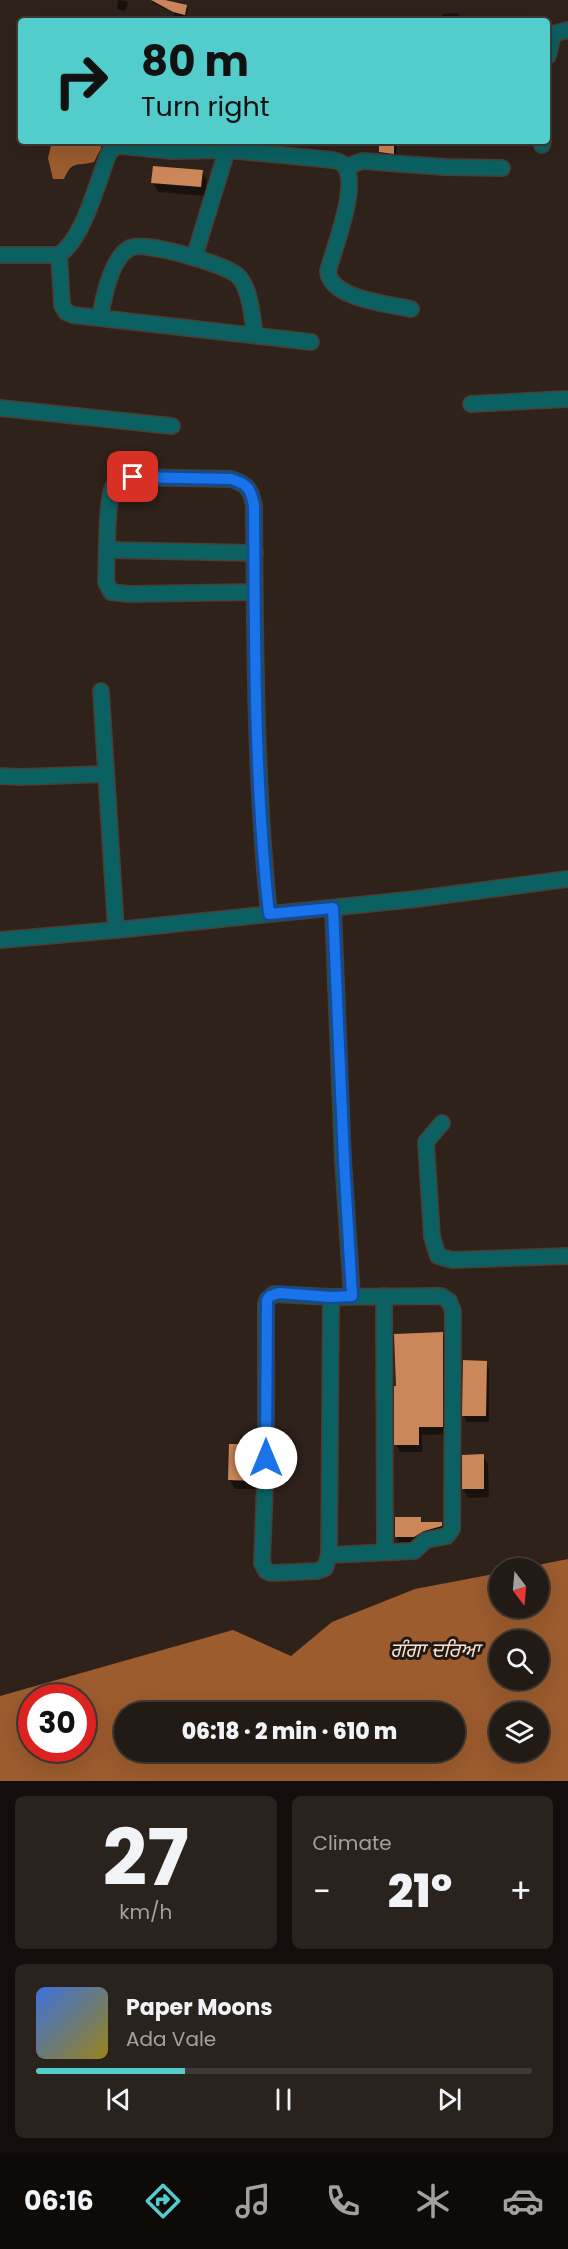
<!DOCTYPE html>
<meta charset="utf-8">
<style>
body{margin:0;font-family:Poppins,"Noto Sans Gurmukhi",sans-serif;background:#2a231d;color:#f1f3f6;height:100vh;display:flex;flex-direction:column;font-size:22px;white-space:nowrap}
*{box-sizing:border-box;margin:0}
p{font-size:20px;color:#a2a1a0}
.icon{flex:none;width:33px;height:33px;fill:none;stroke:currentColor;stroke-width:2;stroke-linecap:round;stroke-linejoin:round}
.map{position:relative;height:1781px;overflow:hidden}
.drawer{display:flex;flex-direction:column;gap:15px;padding:15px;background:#130e0b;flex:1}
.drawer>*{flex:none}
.hud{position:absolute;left:18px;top:18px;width:532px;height:126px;border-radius:6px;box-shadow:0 6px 24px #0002,0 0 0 2px #3f3834;background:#52cdcc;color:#111;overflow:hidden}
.needle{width:39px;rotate:164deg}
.controls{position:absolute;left:489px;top:1558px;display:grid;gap:12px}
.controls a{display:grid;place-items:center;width:60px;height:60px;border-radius:50%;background:#221a14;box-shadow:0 6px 24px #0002,0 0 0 2px #3f3834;font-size:30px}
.speed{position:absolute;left:18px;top:1684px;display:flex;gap:12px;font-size:30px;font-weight:700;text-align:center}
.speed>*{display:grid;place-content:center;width:78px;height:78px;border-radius:50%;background:#221a14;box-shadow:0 6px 24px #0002,0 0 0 2px #3f3834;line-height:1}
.speed .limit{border:9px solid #d22;background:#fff;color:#111}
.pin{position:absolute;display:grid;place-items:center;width:51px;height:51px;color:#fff;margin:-26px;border-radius:12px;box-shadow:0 3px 9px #0006}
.me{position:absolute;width:66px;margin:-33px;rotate:0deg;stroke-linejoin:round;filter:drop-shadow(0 0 4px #0008)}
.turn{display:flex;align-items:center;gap:21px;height:126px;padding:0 24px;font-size:27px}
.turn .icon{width:78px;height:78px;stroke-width:2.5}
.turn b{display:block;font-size:42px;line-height:51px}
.big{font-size:45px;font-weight:800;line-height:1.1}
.drawer .tile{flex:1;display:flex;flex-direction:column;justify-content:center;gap:9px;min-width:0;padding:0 21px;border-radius:9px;background:#2a231d}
.drawer .dial{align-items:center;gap:0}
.dial b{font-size:78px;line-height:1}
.song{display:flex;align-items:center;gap:18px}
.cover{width:72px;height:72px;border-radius:9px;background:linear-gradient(135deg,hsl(220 70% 55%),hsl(50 70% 35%))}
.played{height:6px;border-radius:3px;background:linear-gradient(90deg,#52cdcc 30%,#3f3834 30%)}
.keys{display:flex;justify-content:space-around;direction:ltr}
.heat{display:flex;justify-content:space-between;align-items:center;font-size:33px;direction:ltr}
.drawer .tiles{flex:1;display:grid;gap:15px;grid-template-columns:1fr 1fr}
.tile:last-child{grid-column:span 2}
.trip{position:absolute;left:114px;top:1702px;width:351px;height:60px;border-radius:30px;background:#221a14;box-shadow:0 6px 24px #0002,0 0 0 2px #3f3834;font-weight:800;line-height:60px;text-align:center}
.menu{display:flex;height:96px;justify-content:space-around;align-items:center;background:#0e0a08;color:#a2a1a0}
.menu .icon{width:42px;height:42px}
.menu .selected{color:#52cdcc}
.menu b{font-size:27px;color:#f1f3f6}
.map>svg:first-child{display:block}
</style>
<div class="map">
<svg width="568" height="1781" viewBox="0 0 568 1781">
<rect width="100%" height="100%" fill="#2e221b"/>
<g fill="#9c5c2e" fill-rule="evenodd">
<path d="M 52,141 L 101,141 L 101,148 L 94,162 C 76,167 73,159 64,179 L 53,179 L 48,158 Z"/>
<path d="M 568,1559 L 568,1781 L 0,1781 L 0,1696 L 233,1630 L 291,1656 L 332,1622 L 415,1589 L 499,1573 L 500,1608 L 538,1608 L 538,1569 L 518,1569 ZM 500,1641 L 538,1641 L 538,1680 L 500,1680 ZM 32,1698 L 82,1698 L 82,1749 L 32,1749 ZM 124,1713 L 454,1713 L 454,1752 L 124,1752 ZM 500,1713 L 538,1713 L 538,1752 L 500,1752 Z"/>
</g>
<g fill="#0007">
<polygon points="118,0 126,1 128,3 125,11 117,9"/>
<polygon points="152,0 186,7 188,9 185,21 172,21 174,13 153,3"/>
<polygon points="458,13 462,21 443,21 442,14"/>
<polygon points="381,141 394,141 397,146 396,159 383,158 380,152"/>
<polygon points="202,172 207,180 205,196 158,192 153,183"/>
<polygon points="442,1333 447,1341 446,1434 422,1435 422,1452 400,1452 396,1444 398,1388"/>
<polygon points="486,1363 489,1368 489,1422 467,1422 464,1416"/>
<polygon points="255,1445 260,1454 260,1489 235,1489 230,1480"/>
<polygon points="464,1456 483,1456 488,1464 489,1497 468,1498 463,1489"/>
<polygon points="420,1519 423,1523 441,1524 444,1528 417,1542 399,1542 396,1537"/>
</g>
<g fill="#cb875a">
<polygon points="151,0 165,0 187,5 185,15 173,12"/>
<polygon points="379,141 394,141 394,154 379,152"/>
<polygon points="153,166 203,170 201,187 151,183"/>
<polygon points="443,1332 443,1427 419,1427 419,1445 394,1445 394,1386 396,1386 394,1334"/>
<polygon points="463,1360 487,1361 486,1416 462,1416"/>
<polygon points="229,1444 256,1444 255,1481 228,1480"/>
<polygon points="484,1454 484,1489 462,1489 462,1455"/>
<polygon points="395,1517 421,1517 421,1522 442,1522 442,1526 424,1531 414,1537 395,1537"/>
</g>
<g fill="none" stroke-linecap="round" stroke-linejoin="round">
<g stroke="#493e37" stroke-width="18">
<g id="street">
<polyline points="548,56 553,34 568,30"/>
<polyline points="542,145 543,141"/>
<polyline points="346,167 362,161 445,167 502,168"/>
<path d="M 0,255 L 59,255 C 84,238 97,182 109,153 L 115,147 L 121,146 L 172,151 L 227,150 L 333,160 C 338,161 342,162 345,166 C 359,186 334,248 328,271 C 330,299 389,304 411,309"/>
<polyline points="59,255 62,305 66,312 73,315 311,342"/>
<polyline points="194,258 227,150"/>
<path d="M 100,318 C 103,300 111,257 130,248 C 144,240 229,265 239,277 C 251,291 252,318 255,335"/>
<polyline points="471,404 568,399"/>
<polyline points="0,408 172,426"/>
<polyline points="108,550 255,553"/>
<path d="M 255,592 L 128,594 L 111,592 L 106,582 C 107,565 106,499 113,487 C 117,480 125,479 133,477 L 231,479 C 247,484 251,489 254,506 C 255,642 255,778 269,913"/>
<polyline points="101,691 116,930"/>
<polyline points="0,776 21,777 106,774"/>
<polyline points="333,908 343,1160 352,1296"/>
<polyline points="0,940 116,930 416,899 568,879"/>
<polyline points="442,1123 426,1142 432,1237 438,1256 452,1260 568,1256"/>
<polyline points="384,1296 385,1552"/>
<polyline points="329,1555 325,1568 317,1571 271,1573 266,1571 262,1563 266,1457 266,1304 267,1300 274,1294 331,1297 441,1296 449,1301 453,1311 452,1529 447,1536 426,1540 414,1551 329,1555 331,1297"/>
</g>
</g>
<use href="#street" stroke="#0b6161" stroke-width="15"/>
</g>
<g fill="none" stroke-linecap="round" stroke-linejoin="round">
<g stroke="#114b97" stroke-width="15">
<path id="route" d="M 133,477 L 231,479 C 248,484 251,489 254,506 C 255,642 254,778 269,914 L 333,908 L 344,1160 L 352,1296 L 331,1297 L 279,1293 L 270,1296 L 267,1300 L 266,1458"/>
</g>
<use href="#route" stroke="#1a73e8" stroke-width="10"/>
</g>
<g text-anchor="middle" stroke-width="6" stroke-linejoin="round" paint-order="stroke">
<g font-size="20" font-style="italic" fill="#f3e0d4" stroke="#241912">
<text x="435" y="1657">ਗੰਗਾ ਦਰਿਆ</text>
</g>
</g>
</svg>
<div class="controls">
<a><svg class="needle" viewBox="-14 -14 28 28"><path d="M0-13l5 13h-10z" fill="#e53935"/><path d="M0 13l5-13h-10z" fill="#a2a1a0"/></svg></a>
<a><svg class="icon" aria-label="search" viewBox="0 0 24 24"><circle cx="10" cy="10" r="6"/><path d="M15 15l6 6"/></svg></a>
<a><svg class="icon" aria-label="layers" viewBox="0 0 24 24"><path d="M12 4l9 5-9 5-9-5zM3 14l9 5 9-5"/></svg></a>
</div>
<div class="speed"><div class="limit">30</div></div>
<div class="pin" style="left:133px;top:477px;background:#d93025"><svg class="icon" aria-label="arrive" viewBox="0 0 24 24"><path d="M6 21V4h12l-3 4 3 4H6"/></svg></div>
<svg class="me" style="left:266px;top:1458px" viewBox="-20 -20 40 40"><circle r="19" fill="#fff"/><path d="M0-13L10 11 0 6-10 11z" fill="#1a73e8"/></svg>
<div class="trip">06:18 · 2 min · 610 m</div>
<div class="hud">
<div class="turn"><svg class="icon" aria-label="right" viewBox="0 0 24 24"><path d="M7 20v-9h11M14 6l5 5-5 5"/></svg><div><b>80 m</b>Turn right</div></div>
</div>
</div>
<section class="drawer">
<div class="tiles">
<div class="tile dial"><b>27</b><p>km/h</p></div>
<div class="tile"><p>Climate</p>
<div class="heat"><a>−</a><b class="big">21°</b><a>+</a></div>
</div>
<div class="tile">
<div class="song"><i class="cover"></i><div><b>Paper Moons</b><p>Ada Vale</p></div></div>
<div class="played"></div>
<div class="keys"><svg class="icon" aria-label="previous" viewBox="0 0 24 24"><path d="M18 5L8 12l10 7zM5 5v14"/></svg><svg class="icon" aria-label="pause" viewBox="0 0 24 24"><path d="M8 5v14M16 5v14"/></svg><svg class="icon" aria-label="next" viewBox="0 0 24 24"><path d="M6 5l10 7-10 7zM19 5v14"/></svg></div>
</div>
</div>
</section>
<nav class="menu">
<b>06:16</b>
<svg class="icon selected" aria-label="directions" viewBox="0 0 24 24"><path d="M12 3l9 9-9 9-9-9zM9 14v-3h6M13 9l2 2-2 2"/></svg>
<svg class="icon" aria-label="music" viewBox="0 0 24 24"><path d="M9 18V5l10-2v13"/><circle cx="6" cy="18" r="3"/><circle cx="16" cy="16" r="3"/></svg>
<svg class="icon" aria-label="phone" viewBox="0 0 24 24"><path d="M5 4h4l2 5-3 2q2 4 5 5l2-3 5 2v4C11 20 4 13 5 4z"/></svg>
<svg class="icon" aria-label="climate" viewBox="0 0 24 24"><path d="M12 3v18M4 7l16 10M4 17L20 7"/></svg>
<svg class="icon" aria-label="car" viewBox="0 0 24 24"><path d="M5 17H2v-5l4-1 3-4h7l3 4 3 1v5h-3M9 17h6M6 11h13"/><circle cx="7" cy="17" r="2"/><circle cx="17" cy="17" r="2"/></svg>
</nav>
